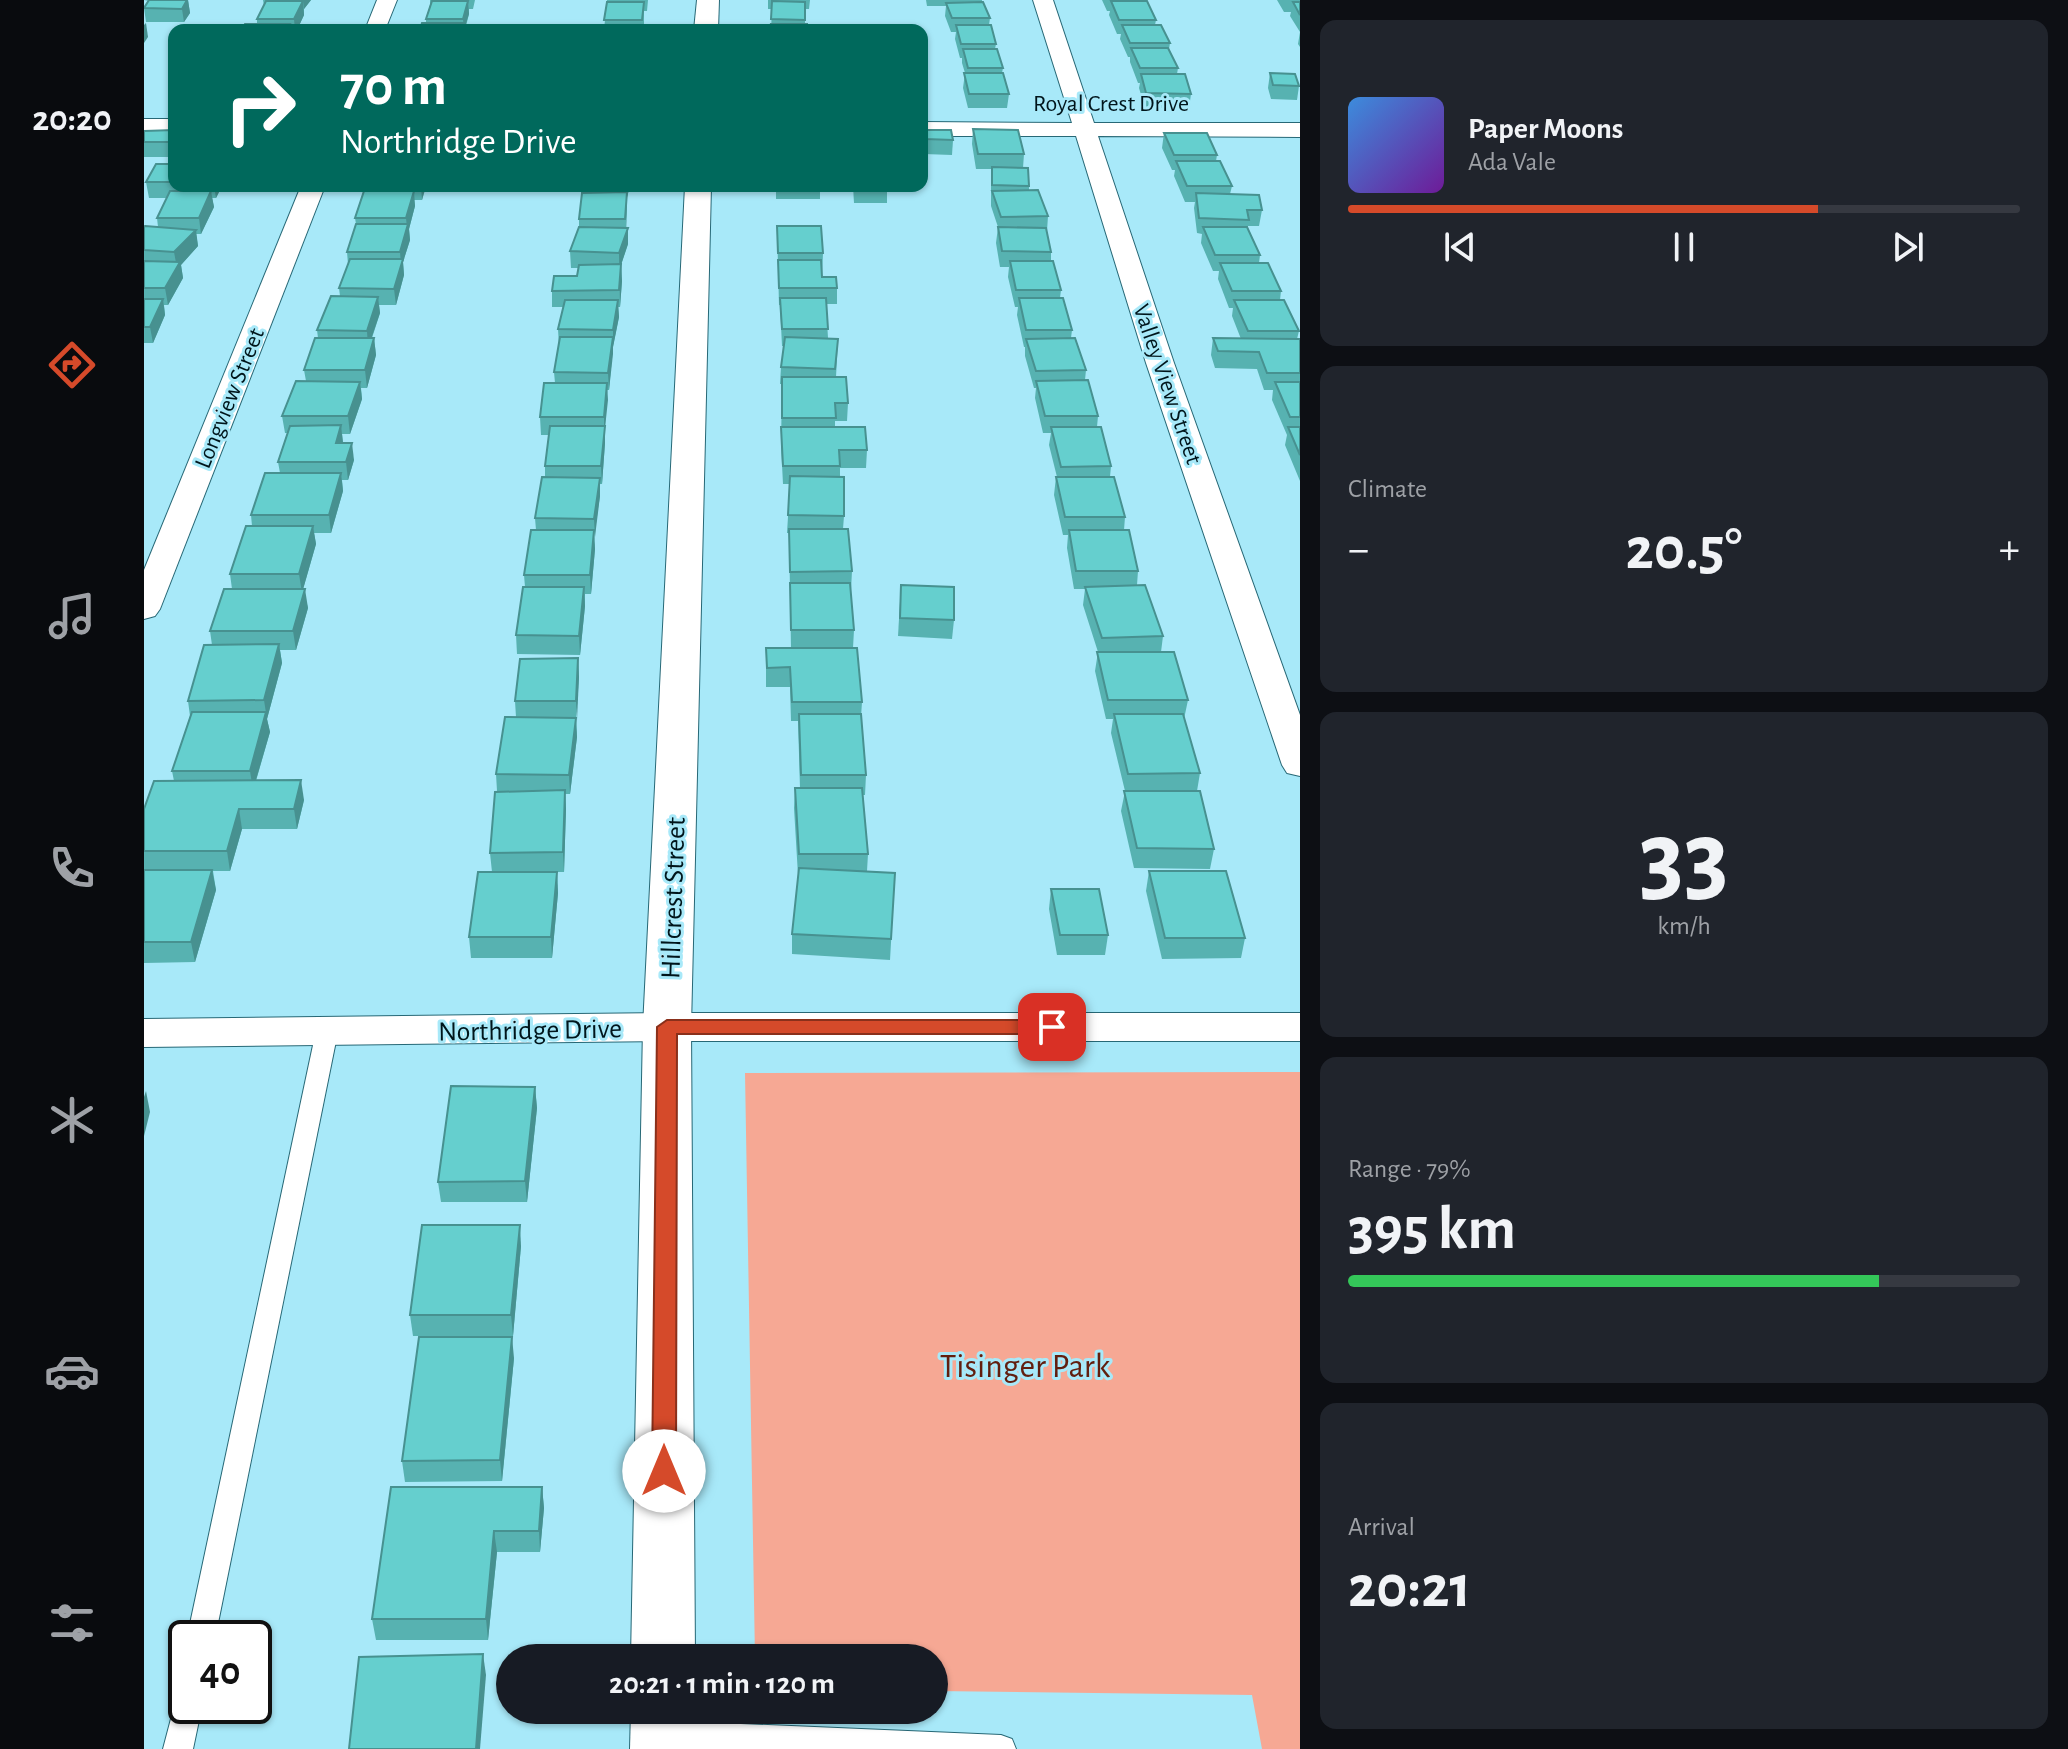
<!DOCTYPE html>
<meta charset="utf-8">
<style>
body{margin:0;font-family:"Alegreya Sans",sans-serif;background:#20242c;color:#f1f3f6;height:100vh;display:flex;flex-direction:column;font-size:30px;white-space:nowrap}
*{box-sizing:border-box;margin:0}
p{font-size:26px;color:#9ea1a6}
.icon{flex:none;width:44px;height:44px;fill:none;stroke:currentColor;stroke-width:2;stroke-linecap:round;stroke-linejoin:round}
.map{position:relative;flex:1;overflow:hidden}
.sheet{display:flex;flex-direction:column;gap:20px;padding:20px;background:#0d0f14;width:768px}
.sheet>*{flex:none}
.hud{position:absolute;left:24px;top:24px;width:760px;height:168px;border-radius:16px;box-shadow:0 2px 6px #0004;background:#00695c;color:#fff;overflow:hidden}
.speed{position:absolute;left:24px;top:1620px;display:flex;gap:16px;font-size:40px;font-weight:700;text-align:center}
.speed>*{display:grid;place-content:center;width:104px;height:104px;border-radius:50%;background:#171b24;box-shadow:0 2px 6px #0004;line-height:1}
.speed .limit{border:4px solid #111;border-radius:12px;background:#fff;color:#111}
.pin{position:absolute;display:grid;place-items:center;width:68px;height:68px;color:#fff;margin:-34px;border-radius:16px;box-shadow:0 4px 12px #0006}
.me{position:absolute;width:88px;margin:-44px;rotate:0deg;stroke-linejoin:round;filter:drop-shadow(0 0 6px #0008)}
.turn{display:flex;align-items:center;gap:28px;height:168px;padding:0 40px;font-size:36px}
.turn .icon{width:104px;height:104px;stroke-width:2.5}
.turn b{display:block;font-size:56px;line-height:68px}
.big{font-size:60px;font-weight:700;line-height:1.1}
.sheet .card{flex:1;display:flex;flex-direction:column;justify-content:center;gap:12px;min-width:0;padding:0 28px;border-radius:16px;background:#20242c}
.sheet .dial{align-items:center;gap:0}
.dial b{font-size:104px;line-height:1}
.song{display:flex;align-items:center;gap:24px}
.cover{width:96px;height:96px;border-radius:12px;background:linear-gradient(135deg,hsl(210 70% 55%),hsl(280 70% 35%))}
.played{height:8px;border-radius:4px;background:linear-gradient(90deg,#d54a2a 70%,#363941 70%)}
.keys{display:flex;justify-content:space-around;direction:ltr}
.heat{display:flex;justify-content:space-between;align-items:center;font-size:44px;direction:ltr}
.charge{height:12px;border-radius:6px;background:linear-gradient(90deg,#34c759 79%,#363941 0)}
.trip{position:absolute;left:352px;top:1644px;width:452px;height:80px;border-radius:40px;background:#171b24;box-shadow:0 2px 6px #0004;font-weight:700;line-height:80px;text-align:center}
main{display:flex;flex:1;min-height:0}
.tabs{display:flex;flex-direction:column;width:144px;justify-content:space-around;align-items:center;background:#090b0e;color:#9ea1a6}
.tabs .icon{width:56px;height:56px}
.tabs .current{color:#d54a2a}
.tabs b{font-size:36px;color:#f1f3f6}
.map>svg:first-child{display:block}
</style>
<main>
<nav class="tabs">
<b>20:20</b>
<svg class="icon current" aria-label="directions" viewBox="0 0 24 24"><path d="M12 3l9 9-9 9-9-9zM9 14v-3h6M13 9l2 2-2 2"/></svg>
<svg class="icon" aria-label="music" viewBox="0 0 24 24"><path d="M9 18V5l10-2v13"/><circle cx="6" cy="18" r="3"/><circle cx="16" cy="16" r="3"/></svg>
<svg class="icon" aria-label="phone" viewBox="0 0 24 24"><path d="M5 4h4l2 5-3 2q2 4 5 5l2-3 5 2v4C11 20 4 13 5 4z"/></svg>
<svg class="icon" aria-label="climate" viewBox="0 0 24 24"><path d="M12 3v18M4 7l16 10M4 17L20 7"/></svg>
<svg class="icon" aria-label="car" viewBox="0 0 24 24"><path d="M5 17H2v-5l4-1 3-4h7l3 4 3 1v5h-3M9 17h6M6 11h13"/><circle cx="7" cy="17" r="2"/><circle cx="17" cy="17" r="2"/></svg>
<svg class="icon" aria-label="filters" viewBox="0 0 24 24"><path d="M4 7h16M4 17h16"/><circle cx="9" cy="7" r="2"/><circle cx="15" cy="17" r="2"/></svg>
</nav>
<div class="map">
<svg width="1156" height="1749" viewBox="0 0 1156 1749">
<rect width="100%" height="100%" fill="#a8e9f9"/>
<polygon fill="#f6a894" points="1156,1072 1156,1749 1118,1749 1108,1695 790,1691 790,1658 611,1658 601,1073"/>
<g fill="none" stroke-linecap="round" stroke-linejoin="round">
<g stroke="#276876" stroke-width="2">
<g id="service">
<polygon points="183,1024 191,1026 194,1031 71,1638 43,1638 172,1031 175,1026"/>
<polygon points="42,1693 42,1706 58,1706 49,1749 19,1749 33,1696"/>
<polygon points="527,1721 857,1735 868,1739 872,1749 527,1749 517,1745 512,1735 517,1725"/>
</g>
</g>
<g stroke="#276876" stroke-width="2">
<g id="minor">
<polygon points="233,0 253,0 241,30 221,30"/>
<polygon points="889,0 909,0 950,123 1156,123 1156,137 954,136 1030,363 1156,715 1156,776 1143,773 1138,765 1002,363 932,136 778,136 778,122 928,123"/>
<rect x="0" y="119" width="30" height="14"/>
<polygon points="157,186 181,186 16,609 11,616 0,619 0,570"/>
<polygon points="523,1013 1156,1013 1156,1041 523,1041 0,1047 0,1019"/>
</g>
</g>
<g stroke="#276876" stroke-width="2">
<g id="tertiary">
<polygon points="553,0 575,0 574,30 550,30"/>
<polygon points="541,186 567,186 547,1027 551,1658 487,1658 499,1027"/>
<polygon points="487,1710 551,1710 552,1749 486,1749"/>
</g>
</g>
<use href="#service" fill="#fff" fill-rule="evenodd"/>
<use href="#minor" fill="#fff" fill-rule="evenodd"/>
<use href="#tertiary" fill="#fff" fill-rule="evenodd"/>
</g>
<g fill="#57b2b1">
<polygon points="0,0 44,0 46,13 40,22 2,22 0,8 5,1"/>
<polygon points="119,0 167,0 160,9 160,15 153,30 98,30 113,24 113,19 120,6"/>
<polygon points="286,0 331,0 329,9 325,9 325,14 321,30 276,30 282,23 282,19 286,5"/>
<polygon points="463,0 504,0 503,11 500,11 500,30 460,30"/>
<polygon points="624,0 666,0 665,9 661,9 661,24 663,30 627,30 628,9 624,9"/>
<polygon points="782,0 838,0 838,2 846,18 845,25 852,44 851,49 859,68 858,73 865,94 863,108 824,108 819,88 821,73 818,63 818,58 816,58 811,39 812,32 807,32 801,16 802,6 783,6"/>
<polygon points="958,0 1001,0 1012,20 1011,25 1026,43 1025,49 1034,68 1033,74 1047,94 1045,108 1001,108 995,88 996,83 994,83 986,62 986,57 984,57 976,39 977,34 973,34 965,15 966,11 963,11"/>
<polygon points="1133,0 1156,0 1156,47 1154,44 1156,32 1146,16 1147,12 1140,12"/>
<polygon points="1126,73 1155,86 1153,100 1127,99 1124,88"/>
<polygon points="829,129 880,154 879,168 885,186 885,190 904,216 903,231 907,252 907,261 917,290 916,298 928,330 927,338 942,370 941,380 954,416 953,427 967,466 966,477 981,517 980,530 994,571 993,585 1019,636 1017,652 1044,700 1040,719 1056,773 1053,791 1070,849 1066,869 990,868 977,811 981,791 967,733 969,719 962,719 951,671 954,652 939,605 941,589 930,589 923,548 924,535 919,535 910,495 912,477 913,477 905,445 907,433 899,433 891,398 892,388 890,388 881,356 881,347 880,347 873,315 874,307 871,307 864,277 865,267 856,267 852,243 854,227 847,206 847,169 832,169 828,144"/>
<polygon points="30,130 30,157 0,157 0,131"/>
<polygon points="780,130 809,140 808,155 780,154"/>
<polygon points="1020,133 1073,155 1072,161 1088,186 1086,194 1118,210 1115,226 1104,226 1104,228 1116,255 1115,263 1137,291 1136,300 1155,331 1153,339 1156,339 1156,481 1141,445 1143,435 1128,400 1129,390 1120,390 1113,369 1071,368 1067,355 1069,338 1097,339 1088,316 1089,308 1085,308 1074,279 1075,271 1069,271 1057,243 1058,234 1053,233 1050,208 1051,202 1041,202 1030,176 1031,170 1028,170 1018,148"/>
<polygon points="30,164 30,186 78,186 72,198 68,198 70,207 57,234 52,234 54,246 37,265 39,278 24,305 20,305 21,315 9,343 0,343 0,227 14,227 13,218 23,198 5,198 2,182"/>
<polygon points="221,186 282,186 278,200 270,200 271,206 265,229 266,240 259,262 260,275 252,305 235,305 236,313 228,338 230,338 232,355 223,388 217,388 218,399 206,434 198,434 199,443 210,460 204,480 198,480 199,491 187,533 170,533 172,544 159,589 164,608 152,650 136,650 138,663 123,719 126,732 112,781 160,800 153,829 98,829 86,871 69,871 72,890 51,962 0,963 0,809 30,781 28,771 46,716 44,701 68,645 66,631 88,589 86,574 108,526 107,515 136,473 134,462 144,433 141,433 138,416 162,381 160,370 174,338 173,330 196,296 195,288 204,264 203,252 212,224 211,218 221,191"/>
<polygon points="438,186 486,186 483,197 482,228 484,228 484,244 477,265 478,281 476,307 474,307 475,317 469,347 465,390 463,390 461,428 461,443 458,484 456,484 456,496 450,537 451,549 447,594 441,594 441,606 436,655 373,654 372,635 381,587 380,575 392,530 391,518 401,477 401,466 405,435 397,435 396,417 411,383 410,372 415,346 414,329 419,307 408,307 408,291 433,276 434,268 427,268 426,251 435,228 435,219 439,193"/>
<rect x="632" y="186" width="44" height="13"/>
<polygon points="709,186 743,186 743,203 710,203"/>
<polygon points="633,226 679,253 678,277 693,288 693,304 682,304 684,338 694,339 692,377 704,403 703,421 691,421 691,427 723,450 722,468 696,468 696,477 700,516 699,529 708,571 707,590 706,590 710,630 709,648 718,702 717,717 722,775 721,795 719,795 724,854 723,871 751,873 746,960 648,954 648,934 654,875 650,808 651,788 656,788 654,721 647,721 646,687 622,687 622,648 647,648 645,533 643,533 646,484 639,484 637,445 638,384 636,384 637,367 640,346 638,346 636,305 635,305"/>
<polygon points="757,585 810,620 808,639 754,636"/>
<polygon points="434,658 435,677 432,720 433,737 426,794 421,794 422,809 420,872 397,872 413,872 414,893 408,958 327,958 325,937 348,872 346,853 353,791 352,774 372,717 371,701"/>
<polygon points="1005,871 1101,938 1097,958 1018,959 1002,891"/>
<polygon points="907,889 964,935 961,955 913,955 905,909"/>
<polygon points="391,1087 393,1108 383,1202 297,1202 294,1182"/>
<polygon points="377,1246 369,1336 269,1336 266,1315"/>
<polygon points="370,1358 358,1481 261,1482 258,1461"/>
<polygon points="398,1487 400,1508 396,1552 353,1552 344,1640 232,1640 228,1619"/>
</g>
<g fill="#479190">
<polygon points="44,0 46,13 40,22 38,9"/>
<polygon points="159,0 167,0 160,9"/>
<polygon points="159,1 160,15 153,30 151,30 150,19"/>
<polygon points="324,1 325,14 320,30 319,19"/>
<polygon points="2,23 4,37 0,43 0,25"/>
<polygon points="70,186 78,186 72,198"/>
<polygon points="277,186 282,186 278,200"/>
<polygon points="482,186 486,186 483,197 482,235"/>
<polygon points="67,191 70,207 57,234 55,218"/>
<polygon points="270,191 271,206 265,229 266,240 259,262 260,275 252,305 250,289 257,265 256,252 263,228 262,218"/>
<polygon points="484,228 484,244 477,265 478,281 476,307 475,253"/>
<polygon points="52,230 54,246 37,265 39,278 24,305 21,288 33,268 30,252"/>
<polygon points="234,297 236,313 224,348 223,331"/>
<polygon points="19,299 21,315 9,343 6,327"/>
<polygon points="474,300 475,317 469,347 469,330"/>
<polygon points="469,337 469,354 465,390 464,373"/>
<polygon points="230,338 232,355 223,388 221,370"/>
<polygon points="216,382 218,399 206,434 204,416"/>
<polygon points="463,383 464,400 461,428 461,443 458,484 457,466 460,432 460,417"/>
<polygon points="197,425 199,443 192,443"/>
<polygon points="208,443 210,460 204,480 202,462"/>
<polygon points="197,473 199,491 187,533 185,515"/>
<polygon points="456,478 456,496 451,537 450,519"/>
<polygon points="169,526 172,544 158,593 155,574"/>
<polygon points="450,530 451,549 447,594 446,575"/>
<polygon points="440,587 441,606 436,655 435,636"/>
<polygon points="161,589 164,608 152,650 149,631"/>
<polygon points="135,644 138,663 123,719 126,732 109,790 106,771 122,713 120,700"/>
<polygon points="434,658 435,677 433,720 432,701"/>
<polygon points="432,718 433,737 426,794 425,775"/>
<polygon points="157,780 160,800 153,829 150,809"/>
<polygon points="421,790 422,809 420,872 419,852"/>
<polygon points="95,809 98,829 86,871 83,851"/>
<polygon points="68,870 72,890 51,962 47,942"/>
<polygon points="413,872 414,893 408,958 407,937"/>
<polygon points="391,1087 393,1108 383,1202 381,1181"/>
<polygon points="2,1091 6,1112 0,1136 0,1097"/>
<polygon points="376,1225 377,1246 369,1336 367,1315"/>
<polygon points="368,1337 370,1358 358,1481 356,1460"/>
<polygon points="398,1487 400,1508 396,1552 395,1531"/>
<polygon points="350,1531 353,1552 344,1640 342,1619"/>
<polygon points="339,1654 342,1675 336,1749 332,1749"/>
</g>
<g fill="#65cfce" stroke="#479190" stroke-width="2">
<polygon points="5,0 43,0 38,9 0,8"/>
<polygon points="122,1 159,1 150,19 113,19"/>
<polygon points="288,1 324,1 319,19 282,19"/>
<polygon points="628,1 661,2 661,20 627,19"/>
<polygon points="967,1 1003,1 1012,20 975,20"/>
<polygon points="463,2 500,2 498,20 460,20"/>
<polygon points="839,2 846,18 808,18 802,3"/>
<polygon points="1149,2 1156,2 1156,15"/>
<polygon points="278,23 319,23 317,30 276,30"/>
<polygon points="101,24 146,24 143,30 98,30"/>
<polygon points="627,24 663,24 663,30 628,30"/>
<rect x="460" y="25" width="40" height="5"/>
<polygon points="812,25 847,25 852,44 817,44"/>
<polygon points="978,25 1017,25 1026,43 986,43"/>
<polygon points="987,48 1024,48 1034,68 996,68"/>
<polygon points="819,49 853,49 859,68 824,68"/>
<polygon points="820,73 859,73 865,94 825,94"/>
<polygon points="1126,73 1151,74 1155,86 1129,85"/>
<polygon points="997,74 1041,74 1047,94 1002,93"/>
<polygon points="829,129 874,130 880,154 834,154"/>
<polygon points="30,130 30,142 0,142 0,131"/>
<polygon points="780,130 807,130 809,140 781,139"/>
<polygon points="1020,133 1063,133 1073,155 1030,155"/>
<polygon points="1032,161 1076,161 1088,186 1043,186"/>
<polygon points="12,164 30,164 30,182 2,182"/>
<polygon points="848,167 884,168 885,186 848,185"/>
<polygon points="710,186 743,186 743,188 710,187"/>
<polygon points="894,190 904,216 857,217 848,191"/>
<polygon points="26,191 67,191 55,218 13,218"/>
<polygon points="220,191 270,191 262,218 211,218"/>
<polygon points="483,192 481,219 435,219 438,193"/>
<polygon points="1052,193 1115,195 1118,210 1103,210 1105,220 1055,218"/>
<polygon points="212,224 264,224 256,252 203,252"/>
<polygon points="1,226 52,230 30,252 0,250 0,227"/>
<polygon points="633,226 677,226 679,253 634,253"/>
<polygon points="435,227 484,228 475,253 426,251"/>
<polygon points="854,227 902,228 907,252 858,251"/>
<polygon points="1059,227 1103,227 1116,255 1071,255"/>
<polygon points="206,259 259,259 250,289 195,288"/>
<polygon points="634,260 677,260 678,277 692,277 693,288 635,288"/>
<polygon points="0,261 36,262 21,288 0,288"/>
<polygon points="866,261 909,261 917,290 872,290"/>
<polygon points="1076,263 1124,263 1137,291 1088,291"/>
<polygon points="477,264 475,290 408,291 410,276 433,276 435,265"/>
<polygon points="187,296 234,297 223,331 173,330"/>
<polygon points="636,298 682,298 684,329 638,329"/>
<polygon points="875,298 919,298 928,330 882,330"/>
<polygon points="0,299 19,299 6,327 0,327"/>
<polygon points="421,300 474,300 469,330 414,329"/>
<polygon points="1090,300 1140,300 1155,331 1104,331"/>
<polygon points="416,337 469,337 464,373 410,372"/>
<polygon points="641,337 694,339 691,369 637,367"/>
<polygon points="171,338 230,338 221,370 160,370"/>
<polygon points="931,338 942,370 892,371 882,339"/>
<polygon points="1069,338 1156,339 1156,373 1123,373 1115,352 1074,351"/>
<polygon points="638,377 702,377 704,403 691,403 692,418 638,418"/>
<polygon points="944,380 954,416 901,416 892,381"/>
<polygon points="152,381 216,382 204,416 138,416"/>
<polygon points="1131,382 1156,382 1156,417 1146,417"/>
<polygon points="400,383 463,383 460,417 396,417"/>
<polygon points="197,425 192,443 208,443 202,462 134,462 146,426"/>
<polygon points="406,426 461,426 457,466 401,466"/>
<polygon points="637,427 721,427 723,450 695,450 696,466 639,466"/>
<polygon points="907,427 957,427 967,466 917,467"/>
<polygon points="1144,427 1156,427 1156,455"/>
<polygon points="121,473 197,473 185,515 107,515"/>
<polygon points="646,476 700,477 700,516 644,515"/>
<polygon points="398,477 456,478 450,519 391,518"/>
<polygon points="912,477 970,477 981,517 921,517"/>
<polygon points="102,526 169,526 155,574 86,574"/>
<polygon points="645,529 704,529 708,571 646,572"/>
<polygon points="387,530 450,530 446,575 380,575"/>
<polygon points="925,530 985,530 994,571 932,571"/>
<polygon points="646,583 706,583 710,630 647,630"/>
<polygon points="757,585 810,587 810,620 756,618"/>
<polygon points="1001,585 1019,636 958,638 941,587"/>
<polygon points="379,587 440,587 435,636 372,635"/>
<polygon points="80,589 161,589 149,631 66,631"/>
<polygon points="135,644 120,700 44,701 60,645"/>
<polygon points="622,648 713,648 718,702 648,702 646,667 623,668"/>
<polygon points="953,652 1030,652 1044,700 964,700"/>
<polygon points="434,658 432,701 371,701 376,659"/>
<polygon points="48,712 122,712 106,771 28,771"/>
<polygon points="655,714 717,714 722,775 657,775"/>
<polygon points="970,714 1039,714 1056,773 984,774"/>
<polygon points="361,717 432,718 425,775 352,774"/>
<polygon points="157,780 150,809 95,809 83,851 0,851 0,809 10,781"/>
<polygon points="651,788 718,788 724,854 655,854"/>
<polygon points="421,790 419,852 346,853 351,792"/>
<polygon points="980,791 1056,791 1070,849 993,848"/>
<polygon points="655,868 751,873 747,939 648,934"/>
<polygon points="0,870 68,870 47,942 0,942"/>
<polygon points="1005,871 1082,871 1101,938 1021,938"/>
<polygon points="334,872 413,872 407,937 325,937"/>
<polygon points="907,889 955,889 964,935 916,935"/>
<polygon points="307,1086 391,1087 381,1181 294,1182"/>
<polygon points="278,1225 376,1225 367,1315 266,1315"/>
<polygon points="275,1337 368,1337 356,1460 258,1461"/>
<polygon points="247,1487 398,1487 395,1531 350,1531 342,1619 228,1619"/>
<polygon points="339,1654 332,1749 205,1749 215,1657"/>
</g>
<polygon fill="#d54a2a" stroke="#8a301b" stroke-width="2" points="523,1020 908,1020 917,1027 908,1034 533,1034 532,1471 529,1478 520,1481 512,1478 508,1471 513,1027"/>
<g text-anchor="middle" stroke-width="6" stroke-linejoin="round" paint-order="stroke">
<g font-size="24" fill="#00151b" stroke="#a8e9f9">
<text x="967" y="111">Royal Crest Drive</text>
<text transform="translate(1024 384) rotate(71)" y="8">Valley View Street</text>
<text transform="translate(85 398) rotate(-68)" y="8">Longview Street</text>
</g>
<g font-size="28" fill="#00151b" stroke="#a8e9f9">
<text transform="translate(528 898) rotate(-88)" y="10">Hillcrest Street</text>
<text transform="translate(386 1029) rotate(-1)" y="10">Northridge Drive</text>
</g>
<g font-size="34" fill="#621e0e" stroke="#a8e9f9">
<text x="881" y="1377">Tisinger Park</text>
</g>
</g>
</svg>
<div class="speed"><div class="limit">40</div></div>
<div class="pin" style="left:908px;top:1027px;background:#d93025"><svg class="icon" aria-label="arrive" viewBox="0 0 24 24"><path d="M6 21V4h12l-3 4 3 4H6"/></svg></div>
<svg class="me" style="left:520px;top:1471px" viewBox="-20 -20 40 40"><circle r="19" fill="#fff"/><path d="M0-13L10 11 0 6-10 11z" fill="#d54a2a"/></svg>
<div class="trip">20:21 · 1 min · 120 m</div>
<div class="hud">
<div class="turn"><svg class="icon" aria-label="right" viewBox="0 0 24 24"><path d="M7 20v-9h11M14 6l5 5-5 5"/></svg><div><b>70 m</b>Northridge Drive</div></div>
</div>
</div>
<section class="sheet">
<div class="card">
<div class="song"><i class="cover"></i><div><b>Paper Moons</b><p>Ada Vale</p></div></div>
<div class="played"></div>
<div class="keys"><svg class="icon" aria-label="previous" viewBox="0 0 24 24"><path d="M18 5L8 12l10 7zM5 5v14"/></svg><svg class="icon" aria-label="pause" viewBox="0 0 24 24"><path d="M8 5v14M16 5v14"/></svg><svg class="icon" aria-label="next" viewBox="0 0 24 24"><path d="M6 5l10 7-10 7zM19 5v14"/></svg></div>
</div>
<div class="card"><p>Climate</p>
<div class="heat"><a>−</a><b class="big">20.5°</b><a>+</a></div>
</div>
<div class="card dial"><b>33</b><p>km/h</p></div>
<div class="card"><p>Range · 79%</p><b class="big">395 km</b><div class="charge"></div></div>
<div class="card"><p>Arrival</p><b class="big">20:21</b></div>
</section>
</main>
